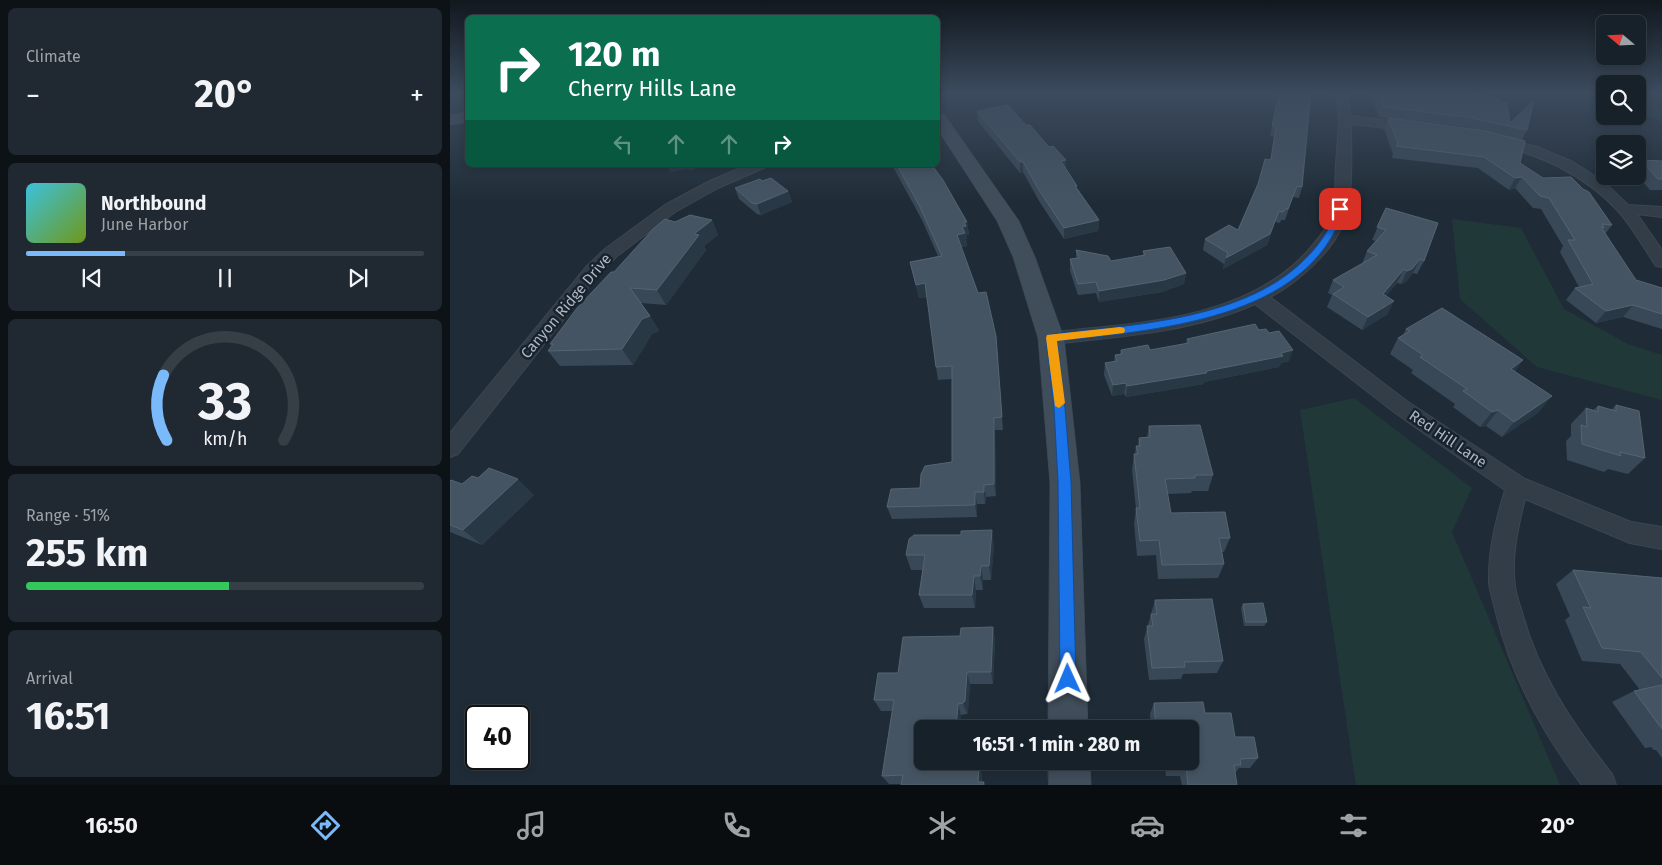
<!DOCTYPE html>
<meta charset="utf-8">
<style>
body{margin:0;font-family:"Fira Sans",sans-serif;background:#202931;color:#f1f3f6;height:100vh;display:flex;flex-direction:column;font-size:19px;white-space:nowrap}
*{box-sizing:border-box;margin:0}
p{font-size:16px;color:#9ea3a8}
.icon{flex:none;width:28px;height:28px;fill:none;stroke:currentColor;stroke-width:2;stroke-linecap:round;stroke-linejoin:round}
.map{position:relative;flex:1;overflow:hidden}
.panel{display:flex;flex-direction:column;gap:8px;padding:8px;background:#0d1217;width:450px}
.panel>*{flex:none}
.top-card{position:absolute;left:15px;top:15px;width:475px;height:152px;border-radius:8px;box-shadow:0 2px 8px #0003,0 0 0 1px #363e46;background:#0b6e4f;color:#fff;overflow:hidden}
.needle{width:32px;rotate:289deg}
.tools{position:absolute;left:1146px;top:15px;display:grid;gap:10px}
.tools a{display:grid;place-items:center;width:50px;height:50px;border-radius:8px;background:#172129;box-shadow:0 2px 8px #0003,0 0 0 1px #363e46;font-size:25px}
.speed{position:absolute;left:15px;top:705px;display:flex;gap:10px;font-size:25px;font-weight:700;text-align:center}
.speed>*{display:grid;place-content:center;width:65px;height:65px;border-radius:50%;background:#172129;box-shadow:0 2px 8px #0003,0 0 0 1px #363e46;line-height:1}
.speed .limit{border:2px solid #111;border-radius:8px;background:#fff;color:#111}
.pin{position:absolute;display:grid;place-items:center;width:42px;height:42px;color:#fff;margin:-21px;border-radius:10px;box-shadow:0 2px 8px #0006}
.me{position:absolute;width:55px;margin:-28px;rotate:359deg;stroke-linejoin:round;filter:drop-shadow(0 0 4px #0008)}
.turn{display:flex;align-items:center;gap:18px;height:105px;padding:0 20px;font-size:22px}
.turn .icon{width:65px;height:65px;stroke-width:2.5}
.turn b{display:block;font-size:35px;line-height:42px}
.lanes{display:flex;align-items:center;height:48px;padding:0 20px;background:#0003;justify-content:center;gap:25px;direction:ltr}
.lanes .off{opacity:.35}
.big{font-size:38px;font-weight:700;line-height:1.1}
.panel .tile{flex:1;display:flex;flex-direction:column;justify-content:center;gap:8px;min-width:0;padding:0 18px;border-radius:8px;background:#202931}
.panel .dial{align-items:center;gap:0}
.dial svg{height:130px;overflow:visible;fill:none;stroke:#363e46;stroke-width:7;stroke-linecap:round;text-anchor:middle}
.dial text{fill:#f1f3f6;stroke:none}
.song{display:flex;align-items:center;gap:15px}
.cover{width:60px;height:60px;border-radius:8px;background:linear-gradient(135deg,hsl(190 70% 55%),hsl(80 70% 35%))}
.played{height:5px;border-radius:2px;background:linear-gradient(90deg,#7abafb 25%,#363e46 25%)}
.keys{display:flex;justify-content:space-around;direction:ltr}
.heat{display:flex;justify-content:space-between;align-items:center;font-size:28px;direction:ltr}
.charge{height:8px;border-radius:4px;background:linear-gradient(90deg,#34c759 51%,#363e46 0)}
.trip{position:absolute;left:464px;top:720px;width:285px;height:50px;border-radius:8px;background:#172129;box-shadow:0 2px 8px #0003,0 0 0 1px #363e46;font-weight:700;line-height:50px;text-align:center}
.tab-bar{display:flex;height:80px;justify-content:space-around;align-items:center;background:#090d10;color:#9ea3a8}
.tab-bar .icon{width:35px;height:35px}
.tab-bar .active{color:#7abafb}
.tab-bar b{font-size:22px;color:#f1f3f6}
main{display:flex;flex:1;min-height:0}
.map>svg:first-child{display:block}
</style>
<main>
<section class="panel">
<div class="tile"><p>Climate</p>
<div class="heat"><a>−</a><b class="big">20°</b><a>+</a></div>
</div>
<div class="tile">
<div class="song"><i class="cover"></i><div><b>Northbound</b><p>June Harbor</p></div></div>
<div class="played"></div>
<div class="keys"><svg class="icon" aria-label="previous" viewBox="0 0 24 24"><path d="M18 5L8 12l10 7zM5 5v14"/></svg><svg class="icon" aria-label="pause" viewBox="0 0 24 24"><path d="M8 5v14M16 5v14"/></svg><svg class="icon" aria-label="next" viewBox="0 0 24 24"><path d="M6 5l10 7-10 7zM19 5v14"/></svg></div>
</div>
<div class="tile dial"><svg viewBox="0 0 100 80">
<path d="M14 69A42 42 0 1 1 86 69"/>
<path d="M14 69A42 42 0 0 1 12 29" stroke="#7abafb"/>
<text x="50" y="56" font-size="32" font-weight="700">33</text>
<text x="50" y="72" font-size="11">km/h</text>
</svg></div>
<div class="tile"><p>Range · 51%</p><b class="big">255 km</b><div class="charge"></div></div>
<div class="tile"><p>Arrival</p><b class="big">16:51</b></div>
</section>
<div class="map">
<svg width="1212" height="785" viewBox="0 0 1212 785">
<rect width="100%" height="100%" fill="#1f2c37"/>
<g fill="#213838">
<polygon points="1188,93 1212,93 1212,122 1188,113"/>
<polygon points="1002,219 1071,228 1114,309 1178,344 1212,355 1212,400 1087,367 1010,299"/>
<polygon points="904,398 1022,488 1002,532 1110,785 906,785 850,410"/>
</g>
<g fill="none" stroke-linecap="round" stroke-linejoin="round">
<g stroke="#3c4651" stroke-width="2">
<g id="street">
<path d="M 885,93 L 897,93 L 901,116 L 962,123 L 968,127 L 962,131 L 901,124 C 901,153 904,197 893,224 C 882,252 846,284 820,297 L 958,402 L 1075,479 L 1181,522 L 1212,527 L 1212,549 L 1180,543 L 1075,499 C 1068,527 1061,557 1065,586 C 1066,595 1069,603 1072,612 C 1088,673 1123,725 1162,774 L 1166,785 L 1132,785 C 1093,734 1061,675 1046,613 C 1044,603 1040,593 1039,583 C 1038,551 1046,520 1055,490 L 944,412 L 805,304 C 742,332 670,337 601,344 L 594,343 L 592,338 L 594,333 L 601,332 C 687,323 790,321 854,255 C 862,246 872,236 877,225 C 886,207 885,184 886,165 C 887,141 892,116 885,93 Z"/>
<path d="M 1047,136 L 1087,147 L 1121,161 L 1153,181 L 1178,205 L 1212,207 L 1212,217 L 1187,214 L 1212,250 L 1212,267 L 1206,266 C 1194,248 1183,228 1169,212 C 1135,174 1090,155 1042,143 L 1040,140 Z"/>
<polygon points="297,165 316,165 314,168 268,188 225,212 167,256 149,274 8,454 0,457 0,433 137,266 155,249 215,205 258,182"/>
</g>
</g>
<g stroke="#3c4651" stroke-width="1">
<g id="secondary">
<polygon points="18,112 18,122 0,125 0,115"/>
<polygon points="488,113 494,114 569,221 585,257 614,338 630,483 638,729 598,729 600,483 588,338 563,257 547,221 488,130"/>
<polygon points="598,761 640,761 641,785 599,785"/>
</g>
</g>
<use href="#street" fill="#323d47" fill-rule="evenodd"/>
<use href="#secondary" fill="#404d5a" fill-rule="evenodd"/>
</g>
<g fill="#394856">
<polygon points="828,93 861,93 852,187 849,198 843,197 835,220 831,220 830,223 825,222 817,245 773,269 774,264 753,250 755,239 788,230 820,160 824,137 820,136 828,100"/>
<polygon points="920,93 1021,93 1060,123 1077,130 1072,140 1070,163 1162,225 1155,234 1186,280 1212,288 1212,329 1173,317 1146,323 1116,300 1125,288 1129,287 1110,252 1113,246 1091,209 1083,208 1065,188 1059,190 1028,168 942,158 943,154 934,129 938,118 1025,129 1012,127 929,117"/>
<polygon points="527,111 576,125 599,147 616,160 616,169 627,186 627,188 649,220 648,231 614,239 589,201 573,172 570,173 528,121"/>
<polygon points="1190,160 1212,161 1212,190 1200,190 1188,176 1188,163"/>
<polygon points="442,165 482,165 517,222 519,235 517,235 517,239 516,239 517,246 511,247 528,293 546,336 553,430 545,430 546,496 536,497 535,504 527,504 527,517 442,519 437,507 470,488 502,462 502,379 488,380 486,367 477,297 469,298 460,262 488,256 472,220"/>
<polygon points="312,181 338,191 342,202 311,215 307,214 289,199 285,188"/>
<polygon points="936,208 974,261 967,274 963,273 956,282 951,284 947,283 936,296 938,314 912,330 877,307 882,295 878,293 883,280 912,264 917,251 926,241 922,240"/>
<polygon points="262,220 268,235 254,246 256,250 216,305 191,303 200,316 209,331 202,334 183,365 110,366 98,351 102,346 100,344 164,272 225,222"/>
<polygon points="626,250 661,261 693,256 693,251 736,273 734,284 712,292 649,302 646,293 628,295 620,271 620,259 626,259"/>
<polygon points="956,329 1065,372 1089,412 1052,437 1036,426 1030,427 1003,407 1005,404 961,373 963,370 940,354 948,338 953,335"/>
<polygon points="809,330 839,361 831,363 829,367 754,382 754,384 676,397 674,394 662,396 654,375 655,363 664,362 665,355 670,354 671,350 700,350 736,343 737,339"/>
<polygon points="1166,405 1195,458 1178,474 1158,469 1154,472 1117,460 1116,441 1121,436 1121,424 1136,408 1143,410 1148,406 1161,410"/>
<polygon points="699,426 763,475 758,491 742,491 741,493 718,494 721,513 780,538 774,552 772,552 774,564 768,578 708,579 706,555 687,556 684,523 686,509 682,470 684,454 685,454 686,446 688,446 689,438 697,437"/>
<polygon points="28,478 84,495 32,545 0,532 0,481 12,484"/>
<polygon points="544,545 541,580 533,580 533,590 526,590 525,608 474,608 469,595 473,570 461,570 456,555"/>
<polygon points="1123,570 1212,578 1212,758 1206,750 1204,750 1201,747 1195,748 1162,702 1184,691 1190,690 1170,664 1132,661 1115,620 1120,616 1106,584"/>
<polygon points="705,600 773,661 767,673 733,674 731,679 699,680 694,639"/>
<polygon points="793,604 817,622 814,626 794,626 791,608"/>
<polygon points="543,627 545,640 543,684 520,684 518,712 517,714 511,715 472,729 528,761 528,766 529,766 532,775 532,782 534,782 535,785 439,784 432,776 442,711 431,711 424,700 448,673 510,636"/>
<polygon points="704,703 755,713 785,737 808,758 800,768 789,768 785,773 787,785 732,785 730,776 716,776 714,763 705,763 705,761 740,761 740,729 701,729 700,714"/>
</g>
<g fill="#293845">
<polygon points="616,160 616,171 611,161"/>
<polygon points="570,162 573,162 573,172 570,173"/>
<polygon points="217,165 258,165 239,171 239,169 220,172"/>
<polygon points="1072,177 1065,188 1059,190 1065,178"/>
<polygon points="338,191 342,202 311,215 307,204"/>
<polygon points="829,211 817,245 773,269 776,258"/>
<polygon points="262,220 268,235 254,246 256,250 216,305 207,290 244,234"/>
<polygon points="649,220 648,231 614,239 614,228"/>
<polygon points="514,222 517,222 519,235 517,235 517,239 516,239 517,246 508,248 507,235 512,227"/>
<polygon points="970,259 963,273 956,282 951,284 957,271"/>
<polygon points="954,269 947,283 927,307 933,294"/>
<polygon points="736,273 734,284 712,292 649,302 649,291"/>
<polygon points="475,283 478,296 469,298 466,285"/>
<polygon points="944,301 938,314 912,330 918,317"/>
<polygon points="1183,305 1173,317 1146,323 1156,311"/>
<polygon points="200,316 209,331 202,334 183,365 172,349 192,319"/>
<polygon points="843,350 839,361 831,363 829,367 754,382 757,371"/>
<polygon points="1073,360 1062,376 1061,369"/>
<polygon points="756,373 754,384 676,397 677,386"/>
<polygon points="676,383 674,394 662,396 663,385"/>
<polygon points="1102,396 1089,412 1052,437 1064,422"/>
<polygon points="1048,410 1036,426 1030,427 1042,412"/>
<polygon points="544,418 545,430 546,496 544,484"/>
<polygon points="68,479 84,495 32,545 13,530"/>
<polygon points="534,485 536,497 535,504 534,492"/>
<polygon points="525,492 527,504 527,517 525,505"/>
<polygon points="542,530 544,545 541,580 539,566"/>
<polygon points="531,566 533,580 533,590 530,576"/>
<polygon points="524,576 526,590 525,608 522,595"/>
<polygon points="543,627 545,640 543,684 541,672"/>
<polygon points="517,672 520,684 518,712 517,714 513,703"/>
<polygon points="508,704 511,715 511,729 506,729"/>
<polygon points="525,761 528,761 528,776 524,766"/>
<polygon points="529,766 532,775 532,785 528,782"/>
</g>
<g fill="#455462" stroke="#556471">
<polygon points="829,93 861,93 852,187 847,186 838,209 835,209 833,212 829,211 820,234 776,258 778,253 755,239 779,225 788,230 808,184 815,159 821,160 826,127 822,126"/>
<polygon points="927,93 1021,93 1049,99 1049,101 1057,102 1060,123 1084,100 1077,130 1017,117 933,107"/>
<polygon points="558,105 576,125 580,125 599,147 603,146 616,160 611,161 627,186 625,186 649,220 614,228 589,190 573,162 570,162 527,111"/>
<polygon points="938,118 1035,131 1075,141 1070,163 1093,178 1121,177 1133,189 1139,192 1162,225 1152,224 1154,228 1151,227 1186,280 1212,288 1212,314 1183,305 1156,311 1125,288 1143,284 1118,240 1125,240 1099,198 1090,196 1072,177 1065,178 1034,157 946,146 948,143"/>
<polygon points="1190,160 1212,161 1212,179 1208,179"/>
<polygon points="447,165 482,165 493,180 517,222 514,222 516,226 512,227 515,233 507,235 528,293 536,292 546,336 552,417 544,418 544,484 534,485 534,492 525,492 525,505 437,507 441,489 470,488 471,474 475,466 502,462 502,366 486,367 475,283 466,285 460,262 492,256 470,207"/>
<polygon points="321,178 338,191 307,204 302,203 285,188 310,179 312,181"/>
<polygon points="936,208 988,223 974,261 970,259 962,269 957,271 954,269 933,294 944,301 918,317 883,294 894,287 883,280 927,255 917,251 936,230 927,227"/>
<polygon points="240,215 262,220 244,234 249,235 207,290 180,288 200,316 192,319 172,349 98,351 103,344 100,344 127,308 161,272 164,272 203,229 215,219 225,222"/>
<polygon points="720,247 736,273 714,280 649,291 646,282 628,284 620,259 629,258 626,250 658,256 661,261 695,255 693,251"/>
<polygon points="992,308 1073,360 1061,369 1102,396 1064,422 1048,410 1042,412 1013,391 1017,389 970,357 973,355 948,338 960,331 956,329"/>
<polygon points="805,324 809,330 816,329 819,333 829,331 843,350 831,353 833,356 757,371 756,373 677,386 676,383 663,385 655,363 667,361 665,355 672,354 671,350 698,345 700,350 739,343 737,339"/>
<polygon points="1166,405 1189,411 1195,458 1170,452 1171,456 1132,444 1131,425 1137,427 1136,408 1148,412 1148,406 1166,411"/>
<polygon points="750,425 763,475 745,475 745,478 715,479 721,513 775,512 780,538 769,538 774,564 712,565 709,540 690,541 686,508 690,508 684,454 688,454 686,446 690,446 689,438 700,437 699,426"/>
<polygon points="39,468 68,479 13,530 0,525 0,481 1,480 12,484 22,476 28,478"/>
<polygon points="542,530 539,566 531,566 530,576 524,576 522,595 469,595 475,555 456,555 459,539 464,535 511,535 511,531"/>
<polygon points="1123,570 1212,578 1212,678 1191,652 1152,648 1133,607 1141,608"/>
<polygon points="762,599 773,661 734,662 735,667 702,668 697,626 703,626 701,614 707,614 705,600"/>
<polygon points="813,603 817,622 796,622 793,604"/>
<polygon points="543,627 541,672 517,672 515,701 513,703 508,704 506,729 472,729 472,761 525,761 524,766 529,766 528,782 534,782 533,785 451,785 453,775 432,776 444,700 424,700 428,673 448,673 453,637 510,636 511,628"/>
<polygon points="1212,685 1212,729 1184,691"/>
<polygon points="753,702 755,713 781,713 785,737 804,737 808,758 790,759 791,765 784,765 787,785 738,785 736,766 720,767 720,761 740,761 740,729 706,729 704,703"/>
</g>
<linearGradient id="sky" x2="0" y2="1"><stop stop-color="#11181e"/><stop offset="0.46" stop-color="#3c4b5e"/><stop offset="1" stop-color="#3c4b5e" stop-opacity="0"/></linearGradient>
<rect width="1212" height="203" fill="url(#sky)"/>
<path fill="#1a73e8" stroke="#114b97" d="M 886,207 L 894,209 C 859,321 704,330 607,341 L 615,408 L 621,482 L 626,679 L 623,685 L 618,687 L 612,685 L 610,679 L 608,482 L 604,408 L 596,338 L 601,334 C 682,325 799,320 858,256 C 866,248 876,235 880,225 C 883,219 884,213 886,207 Z"/>
<polygon fill="#f59e0b" points="670,327 674,328 675,330 674,333 607,341 615,403 609,408 605,406 596,338 597,335"/>
<g text-anchor="middle" stroke-width="5" stroke-linejoin="round" paint-order="stroke">
<g font-size="15" fill="#acb8c4" stroke="#18222c">
<text transform="translate(116 306) rotate(-50)" y="5">Canyon Ridge Drive</text>
<text transform="translate(998 439) rotate(34)" y="5">Red Hill Lane</text>
</g>
</g>
</svg>
<div class="tools">
<a><svg class="needle" viewBox="-14 -14 28 28"><path d="M0-13l5 13h-10z" fill="#e53935"/><path d="M0 13l5-13h-10z" fill="#9ea3a8"/></svg></a>
<a><svg class="icon" aria-label="search" viewBox="0 0 24 24"><circle cx="10" cy="10" r="6"/><path d="M15 15l6 6"/></svg></a>
<a><svg class="icon" aria-label="layers" viewBox="0 0 24 24"><path d="M12 4l9 5-9 5-9-5zM3 14l9 5 9-5"/></svg></a>
</div>
<div class="speed"><div class="limit">40</div></div>
<div class="pin" style="left:890px;top:209px;background:#d93025"><svg class="icon" aria-label="arrive" viewBox="0 0 24 24"><path d="M6 21V4h12l-3 4 3 4H6"/></svg></div>
<svg class="me" style="left:618px;top:679px" viewBox="-20 -20 40 40"><path d="M0-17L14 15 0 8-14 15z" fill="#1a73e8" stroke="#fff" stroke-width="4"/></svg>
<div class="trip">16:51 · 1 min · 280 m</div>
<div class="top-card">
<div class="turn"><svg class="icon" aria-label="right" viewBox="0 0 24 24"><path d="M7 20v-9h11M14 6l5 5-5 5"/></svg><div><b>120 m</b>Cherry Hills Lane</div></div>
<div class="lanes"><svg class="icon off" aria-label="left" viewBox="0 0 24 24"><path d="M17 20v-9H6M10 6l-5 5 5 5"/></svg><svg class="icon off" aria-label="ahead" viewBox="0 0 24 24"><path d="M12 20V5M6 11l6-6 6 6"/></svg><svg class="icon off" aria-label="ahead" viewBox="0 0 24 24"><path d="M12 20V5M6 11l6-6 6 6"/></svg><svg class="icon" aria-label="right" viewBox="0 0 24 24"><path d="M7 20v-9h11M14 6l5 5-5 5"/></svg></div>
</div>
</div>
</main>
<nav class="tab-bar">
<b>16:50</b>
<svg class="icon active" aria-label="directions" viewBox="0 0 24 24"><path d="M12 3l9 9-9 9-9-9zM9 14v-3h6M13 9l2 2-2 2"/></svg>
<svg class="icon" aria-label="music" viewBox="0 0 24 24"><path d="M9 18V5l10-2v13"/><circle cx="6" cy="18" r="3"/><circle cx="16" cy="16" r="3"/></svg>
<svg class="icon" aria-label="phone" viewBox="0 0 24 24"><path d="M5 4h4l2 5-3 2q2 4 5 5l2-3 5 2v4C11 20 4 13 5 4z"/></svg>
<svg class="icon" aria-label="climate" viewBox="0 0 24 24"><path d="M12 3v18M4 7l16 10M4 17L20 7"/></svg>
<svg class="icon" aria-label="car" viewBox="0 0 24 24"><path d="M5 17H2v-5l4-1 3-4h7l3 4 3 1v5h-3M9 17h6M6 11h13"/><circle cx="7" cy="17" r="2"/><circle cx="17" cy="17" r="2"/></svg>
<svg class="icon" aria-label="filters" viewBox="0 0 24 24"><path d="M4 7h16M4 17h16"/><circle cx="9" cy="7" r="2"/><circle cx="15" cy="17" r="2"/></svg>
<b>20°</b>
</nav>
